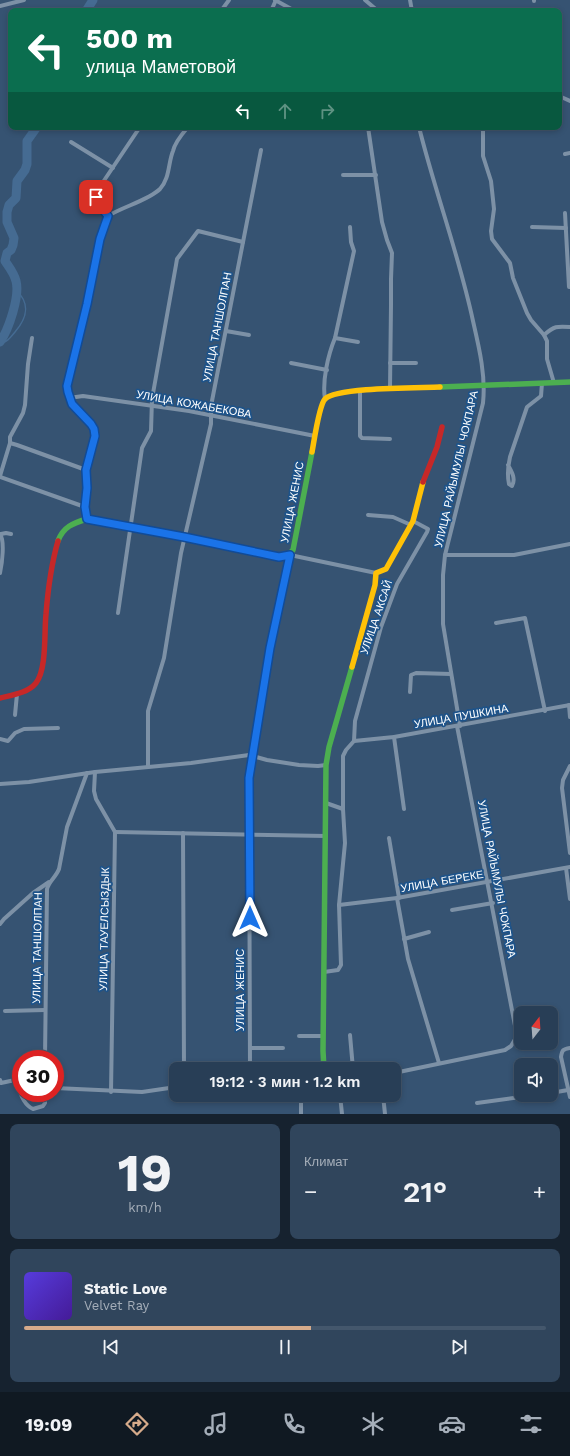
<!DOCTYPE html>
<html lang="ru">
<meta charset="utf-8">
<style>
body{margin:0;font-family:"Work Sans",sans-serif;background:#30455c;color:#f1f3f6;height:100vh;display:flex;flex-direction:column;font-size:15px;white-space:nowrap}
*{box-sizing:border-box;margin:0}
p{font-size:13px;color:#a5aeb9}
.icon{flex:none;width:22px;height:22px;fill:none;stroke:currentColor;stroke-width:2;stroke-linecap:round;stroke-linejoin:round}
.map{position:relative;height:1114px;overflow:hidden}
.details{display:flex;flex-direction:column;gap:10px;padding:10px;background:#16222f;flex:1}
.details>*{flex:none}
.banner{position:absolute;left:8px;top:8px;width:554px;height:122px;border-radius:8px;box-shadow:0 2px 6px #0003,0 0 0 1px #44576c;background:#0b6e4f;color:#fff;overflow:hidden}
.needle{width:26px;rotate:17deg}
.controls{position:absolute;left:514px;top:1006px;display:grid;gap:8px}
.controls a{display:grid;place-items:center;width:44px;height:44px;border-radius:8px;background:#283e56;box-shadow:0 2px 6px #0003,0 0 0 1px #44576c;font-size:20px}
.speed{position:absolute;left:12px;top:1050px;display:flex;gap:8px;font-size:20px;font-weight:700;text-align:center}
.speed>*{display:grid;place-content:center;width:52px;height:52px;border-radius:50%;background:#283e56;box-shadow:0 2px 6px #0003,0 0 0 1px #44576c;line-height:1}
.speed .limit{border:6px solid #d22;background:#fff;color:#111}
.pin{position:absolute;display:grid;place-items:center;width:34px;height:34px;color:#fff;margin:-17px;border-radius:8px;box-shadow:0 2px 6px #0006}
.me{position:absolute;width:44px;margin:-22px;rotate:0deg;stroke-linejoin:round;filter:drop-shadow(0 0 3px #0008)}
.turn{display:flex;align-items:center;gap:14px;height:84px;padding:0 12px;font-size:18px}
.turn .icon{width:52px;height:52px;stroke-width:2.5}
.turn b{display:block;font-size:28px;line-height:34px}
.lanes{display:flex;align-items:center;height:38px;padding:0 12px;background:#0003;justify-content:center;gap:20px;direction:ltr}
.lanes .off{opacity:.35}
.big{font-size:30px;font-weight:600;line-height:1.1}
.details .tile{flex:1;display:flex;flex-direction:column;justify-content:center;gap:6px;min-width:0;padding:0 14px;border-radius:8px;background:#30455c}
.details .dial{align-items:center;gap:0}
.dial b{font-size:52px;line-height:1}
.song{display:flex;align-items:center;gap:12px}
.cover{width:48px;height:48px;border-radius:6px;background:linear-gradient(135deg,hsl(250 70% 55%),hsl(260 70% 35%))}
.played{height:4px;border-radius:2px;background:linear-gradient(90deg,#d6ab8b 55%,#44576c 55%)}
.keys{display:flex;justify-content:space-around;direction:ltr}
.heat{display:flex;justify-content:space-between;align-items:center;font-size:22px;direction:ltr}
.details .tiles{flex:1;display:grid;gap:10px;grid-template-columns:1fr 1fr}
.tile:last-child{grid-column:span 2}
.trip{position:absolute;left:169px;top:1062px;width:232px;height:40px;border-radius:8px;background:#283e56;box-shadow:0 2px 6px #0003,0 0 0 1px #44576c;font-weight:600;line-height:40px;text-align:center}
.tabs{display:flex;height:64px;justify-content:space-around;align-items:center;background:#101922;color:#a5aeb9}
.tabs .icon{width:28px;height:28px}
.tabs .on{color:#d6ab8b}
.tabs b{font-size:18px;color:#f1f3f6}
.map>svg:first-child{display:block}
</style>
<div class="map">
<svg width="570" height="1114" viewBox="0 0 570 1114">
<rect width="100%" height="100%" fill="#365372"/>
<g fill="none" stroke-linecap="round" stroke-linejoin="round">
<path stroke="#456b92" stroke-width="1.5" d="M 0,344 C 7,342 10,338 15,332 C 27,318 31,304 16,290"/>
<g stroke="#456b92" stroke-width="9">
<polyline points="86,11 93,0"/>
<path d="M 0,342 C 9,329 20,296 16,281 C 14,273 9,267 5,261 L 7,253 L 11,250 L 13,245 L 14,238 L 7,222 L 7,212 L 9,205 L 16,198 L 17,181 L 25,170 L 27,164 L 27,141 L 37,127"/>
</g>
<g stroke="#7d91a6" stroke-width="4">
<polyline points="275,0 295,11"/>
<polyline points="365,0 378,11"/>
<polyline points="410,0 412,11"/>
<polyline points="534,0 534,1"/>
<polyline points="0,6 24,0"/>
<polyline points="221,11 229,0"/>
<polyline points="271,11 276,0"/>
<polyline points="559,96 570,101"/>
<polyline points="368,127 382,222 387,240 392,253 391,279 391,305 390,389"/>
<path d="M 419,127 C 435,192 459,255 473,321 C 479,347 486,376 483,403 L 445,555 L 443,575 L 443,624 L 460,726"/>
<polyline points="483,127 483,156 491,181 494,209 491,231 492,239 510,263 513,278 527,313 531,320 544,335 547,341 547,359 554,383"/>
<polyline points="71,142 113,168"/>
<polyline points="565,154 570,153"/>
<polyline points="343,175 376,175"/>
<polyline points="565,213 569,287 570,287"/>
<path d="M 108,216 C 122,207 149,200 160,189 C 170,178 168,163 173,151 C 175,142 182,134 188,127"/>
<polyline points="532,227 566,228"/>
<polyline points="226,331 249,335"/>
<path d="M 544,335 C 554,326 557,326 570,327"/>
<polyline points="335,338 358,342"/>
<polyline points="291,363 327,370"/>
<polyline points="390,363 416,363"/>
<polyline points="360,390 360,436 362,438 390,439"/>
<polyline points="69,398 83,396 189,411 315,436"/>
<path d="M 325,399 C 322,381 328,355 335,338 L 354,251 L 351,242 L 350,227"/>
<polyline points="10,443 17,445 86,470"/>
<path d="M 508,465 C 512,472 516,479 512,486 L 509,484 C 507,475 508,466 510,457 L 527,407 L 541,396 L 542,383"/>
<polyline points="0,476 10,443 10,437 23,413 25,405 28,364 32,338"/>
<polyline points="0,477 85,507"/>
<polyline points="368,515 393,517 411,525"/>
<path d="M 87,519 C 85,509 86,499 87,489 C 87,483 86,476 86,470 C 87,459 95,446 95,435 C 94,424 83,418 77,411 C 71,403 68,395 67,386 L 87,304 L 100,239 L 108,216 C 101,208 94,202 97,191 L 140,127"/>
<path d="M 0,534 C 5,541 2,564 0,573"/>
<polyline points="1,534 6,533 11,534"/>
<polyline points="445,555 514,555 570,544"/>
<polyline points="118,613 142,448 151,431 152,399 176,265 177,259 198,231 243,242"/>
<polyline points="496,623 525,618 545,711"/>
<polyline points="410,692 411,675 416,673 451,674"/>
<polyline points="569,705 570,717"/>
<polyline points="15,715 17,694"/>
<polyline points="394,737 404,809"/>
<polyline points="0,739 8,741 15,733 24,729 58,728"/>
<polyline points="354,741 394,737 570,705"/>
<polyline points="570,766 563,780 562,788 570,853"/>
<polyline points="148,767 148,711 164,658 181,553 211,424 211,406 261,150"/>
<polyline points="95,772 94,791 96,799 115,832 111,1092"/>
<polyline points="0,784 29,782 95,772 191,763 249,755 267,760 299,765 318,766 326,765"/>
<polyline points="326,803 343,809"/>
<polyline points="115,832 326,836"/>
<polyline points="183,833 184,1069"/>
<polyline points="389,838 399,898"/>
<polyline points="566,868 570,899"/>
<polyline points="397,898 408,959 439,1063"/>
<polyline points="339,905 397,898 570,867"/>
<polyline points="452,910 493,903"/>
<polyline points="0,924 4,919 33,893 49,882"/>
<polyline points="404,939 429,932"/>
<polyline points="324,972 338,970 341,965 339,905 345,843 343,809 343,756 346,750 354,741 355,721 381,627 397,584 427,532 428,529 413,521"/>
<polyline points="5,1011 45,1010"/>
<polyline points="350,1035 353,1069"/>
<polyline points="299,1036 323,1036"/>
<polyline points="250,1048 283,1048"/>
<path d="M 570,1048 C 563,1049 562,1050 561,1057 L 570,1097"/>
<path d="M 45,1059 L 47,889 C 49,881 56,877 59,869 L 67,827 L 87,773"/>
<polyline points="250,1069 249,778 270,648 290,555 376,573"/>
<polyline points="394,1073 505,1050 511,1046 517,1036 457,726"/>
<path d="M 0,1080 L 1,1083 L 15,1080 C 20,1090 22,1104 33,1109 L 43,1106 L 45,1103 L 45,1093"/>
<polyline points="55,1088 142,1092 176,1087"/>
<polyline points="551,1093 568,1090"/>
<polyline points="301,1095 301,1114"/>
<polyline points="340,1095 342,1114"/>
<polyline points="383,1095 385,1114"/>
<polyline points="477,1103 535,1095"/>
</g>
<g stroke="#4caf50" stroke-width="5.5">
<polyline points="440,387 570,382"/>
<path d="M 58,541 C 63,527 73,523 87,519 L 184,537 L 279,557 L 287,556 L 293,550 L 312,452"/>
<polyline points="324,1069 323,1051 326,765 329,747 352,667"/>
</g>
<g stroke="#ffc107" stroke-width="5.5">
<path d="M 312,452 C 314,442 319,405 325,399 C 337,387 420,388 440,387"/>
<polyline points="352,667 375,585 376,573 386,569 413,521 423,482"/>
</g>
<g stroke="#c62828" stroke-width="5.5">
<polyline points="423,482 437,447 442,427"/>
<path d="M 0,698 C 12,695 28,693 36,683 C 47,669 44,632 46,614 C 48,589 51,565 58,541"/>
</g>
</g>
<g fill="none" stroke-linecap="round" stroke-linejoin="round">
<g stroke="#114b97" stroke-width="10">
<polyline id="route" points="96,197 97,202 108,216 100,239 87,304 67,386 68,392 72,404 91,424 94,429 95,436 86,470 87,488 85,507 87,519 184,537 279,557 290,555 270,648 249,778 250,918"/>
</g>
<use href="#route" stroke="#1a73e8" stroke-width="7"/>
</g>
<g text-anchor="middle" stroke-width="3.5" stroke-linejoin="round" paint-order="stroke">
<g font-size="11" fill="#fff" stroke="#1d538a">
<text transform="translate(217 327) rotate(-79)" y="4">УЛИЦА ТАНШОЛПАН</text>
<text transform="translate(194 404) rotate(10)" y="4">УЛИЦА КОЖАБЕКОВА</text>
<text transform="translate(456 469) rotate(-77)" y="4">УЛИЦА РАЙЫМУЛЫ ЧОКПАРА</text>
<text transform="translate(292 502) rotate(-79)" y="4">УЛИЦА ЖЕНИС</text>
<text transform="translate(376 617) rotate(-71)" y="4">УЛИЦА АКСАЙ</text>
<text transform="translate(461 716) rotate(-10)" y="4">УЛИЦА ПУШКИНА</text>
<text transform="translate(497 879) rotate(79)" y="4">УЛИЦА РАЙЫМУЛЫ ЧОКПАРА</text>
<text transform="translate(442 881) rotate(-10)" y="4">УЛИЦА БЕРЕКЕ</text>
<text transform="translate(104 929) rotate(-89)" y="4">УЛИЦА ТАУЕЛСЫЗДЫК</text>
<text transform="translate(37 948) rotate(-89)" y="4">УЛИЦА ТАНШОЛПАН</text>
<text transform="translate(240 990) rotate(-90)" y="4">УЛИЦА ЖЕНИС</text>
</g>
</g>
</svg>
<div class="controls">
<a><svg class="needle" viewBox="-14 -14 28 28"><path d="M0-13l5 13h-10z" fill="#e53935"/><path d="M0 13l5-13h-10z" fill="#a5aeb9"/></svg></a>
<a><svg class="icon" aria-label="sound" viewBox="0 0 24 24"><path d="M4 9h4l5-4v14l-5-4H4zM17 9q2 3 0 6"/></svg></a>
</div>
<div class="speed"><div class="limit">30</div></div>
<div class="pin" style="left:96px;top:197px;background:#d93025"><svg class="icon" aria-label="arrive" viewBox="0 0 24 24"><path d="M6 21V4h12l-3 4 3 4H6"/></svg></div>
<svg class="me" style="left:250px;top:918px" viewBox="-20 -20 40 40"><path d="M0-17L14 15 0 8-14 15z" fill="#1a73e8" stroke="#fff" stroke-width="4"/></svg>
<div class="trip">19:12 · 3 мин · 1.2 km</div>
<div class="banner">
<div class="turn"><svg class="icon" aria-label="left" viewBox="0 0 24 24"><path d="M17 20v-9H6M10 6l-5 5 5 5"/></svg><div><b>500 m</b>улица Маметовой</div></div>
<div class="lanes"><svg class="icon" aria-label="left" viewBox="0 0 24 24"><path d="M17 20v-9H6M10 6l-5 5 5 5"/></svg><svg class="icon off" aria-label="ahead" viewBox="0 0 24 24"><path d="M12 20V5M6 11l6-6 6 6"/></svg><svg class="icon off" aria-label="right" viewBox="0 0 24 24"><path d="M7 20v-9h11M14 6l5 5-5 5"/></svg></div>
</div>
</div>
<section class="details">
<div class="tiles">
<div class="tile dial"><b>19</b><p>km/h</p></div>
<div class="tile"><p>Климат</p>
<div class="heat"><a>−</a><b class="big">21°</b><a>+</a></div>
</div>
<div class="tile">
<div class="song"><i class="cover"></i><div><b>Static Love</b><p>Velvet Ray</p></div></div>
<div class="played"></div>
<div class="keys"><svg class="icon" aria-label="previous" viewBox="0 0 24 24"><path d="M18 5L8 12l10 7zM5 5v14"/></svg><svg class="icon" aria-label="pause" viewBox="0 0 24 24"><path d="M8 5v14M16 5v14"/></svg><svg class="icon" aria-label="next" viewBox="0 0 24 24"><path d="M6 5l10 7-10 7zM19 5v14"/></svg></div>
</div>
</div>
</section>
<nav class="tabs">
<b>19:09</b>
<svg class="icon on" aria-label="directions" viewBox="0 0 24 24"><path d="M12 3l9 9-9 9-9-9zM9 14v-3h6M13 9l2 2-2 2"/></svg>
<svg class="icon" aria-label="music" viewBox="0 0 24 24"><path d="M9 18V5l10-2v13"/><circle cx="6" cy="18" r="3"/><circle cx="16" cy="16" r="3"/></svg>
<svg class="icon" aria-label="phone" viewBox="0 0 24 24"><path d="M5 4h4l2 5-3 2q2 4 5 5l2-3 5 2v4C11 20 4 13 5 4z"/></svg>
<svg class="icon" aria-label="climate" viewBox="0 0 24 24"><path d="M12 3v18M4 7l16 10M4 17L20 7"/></svg>
<svg class="icon" aria-label="car" viewBox="0 0 24 24"><path d="M5 17H2v-5l4-1 3-4h7l3 4 3 1v5h-3M9 17h6M6 11h13"/><circle cx="7" cy="17" r="2"/><circle cx="17" cy="17" r="2"/></svg>
<svg class="icon" aria-label="filters" viewBox="0 0 24 24"><path d="M4 7h16M4 17h16"/><circle cx="9" cy="7" r="2"/><circle cx="15" cy="17" r="2"/></svg>
</nav>
